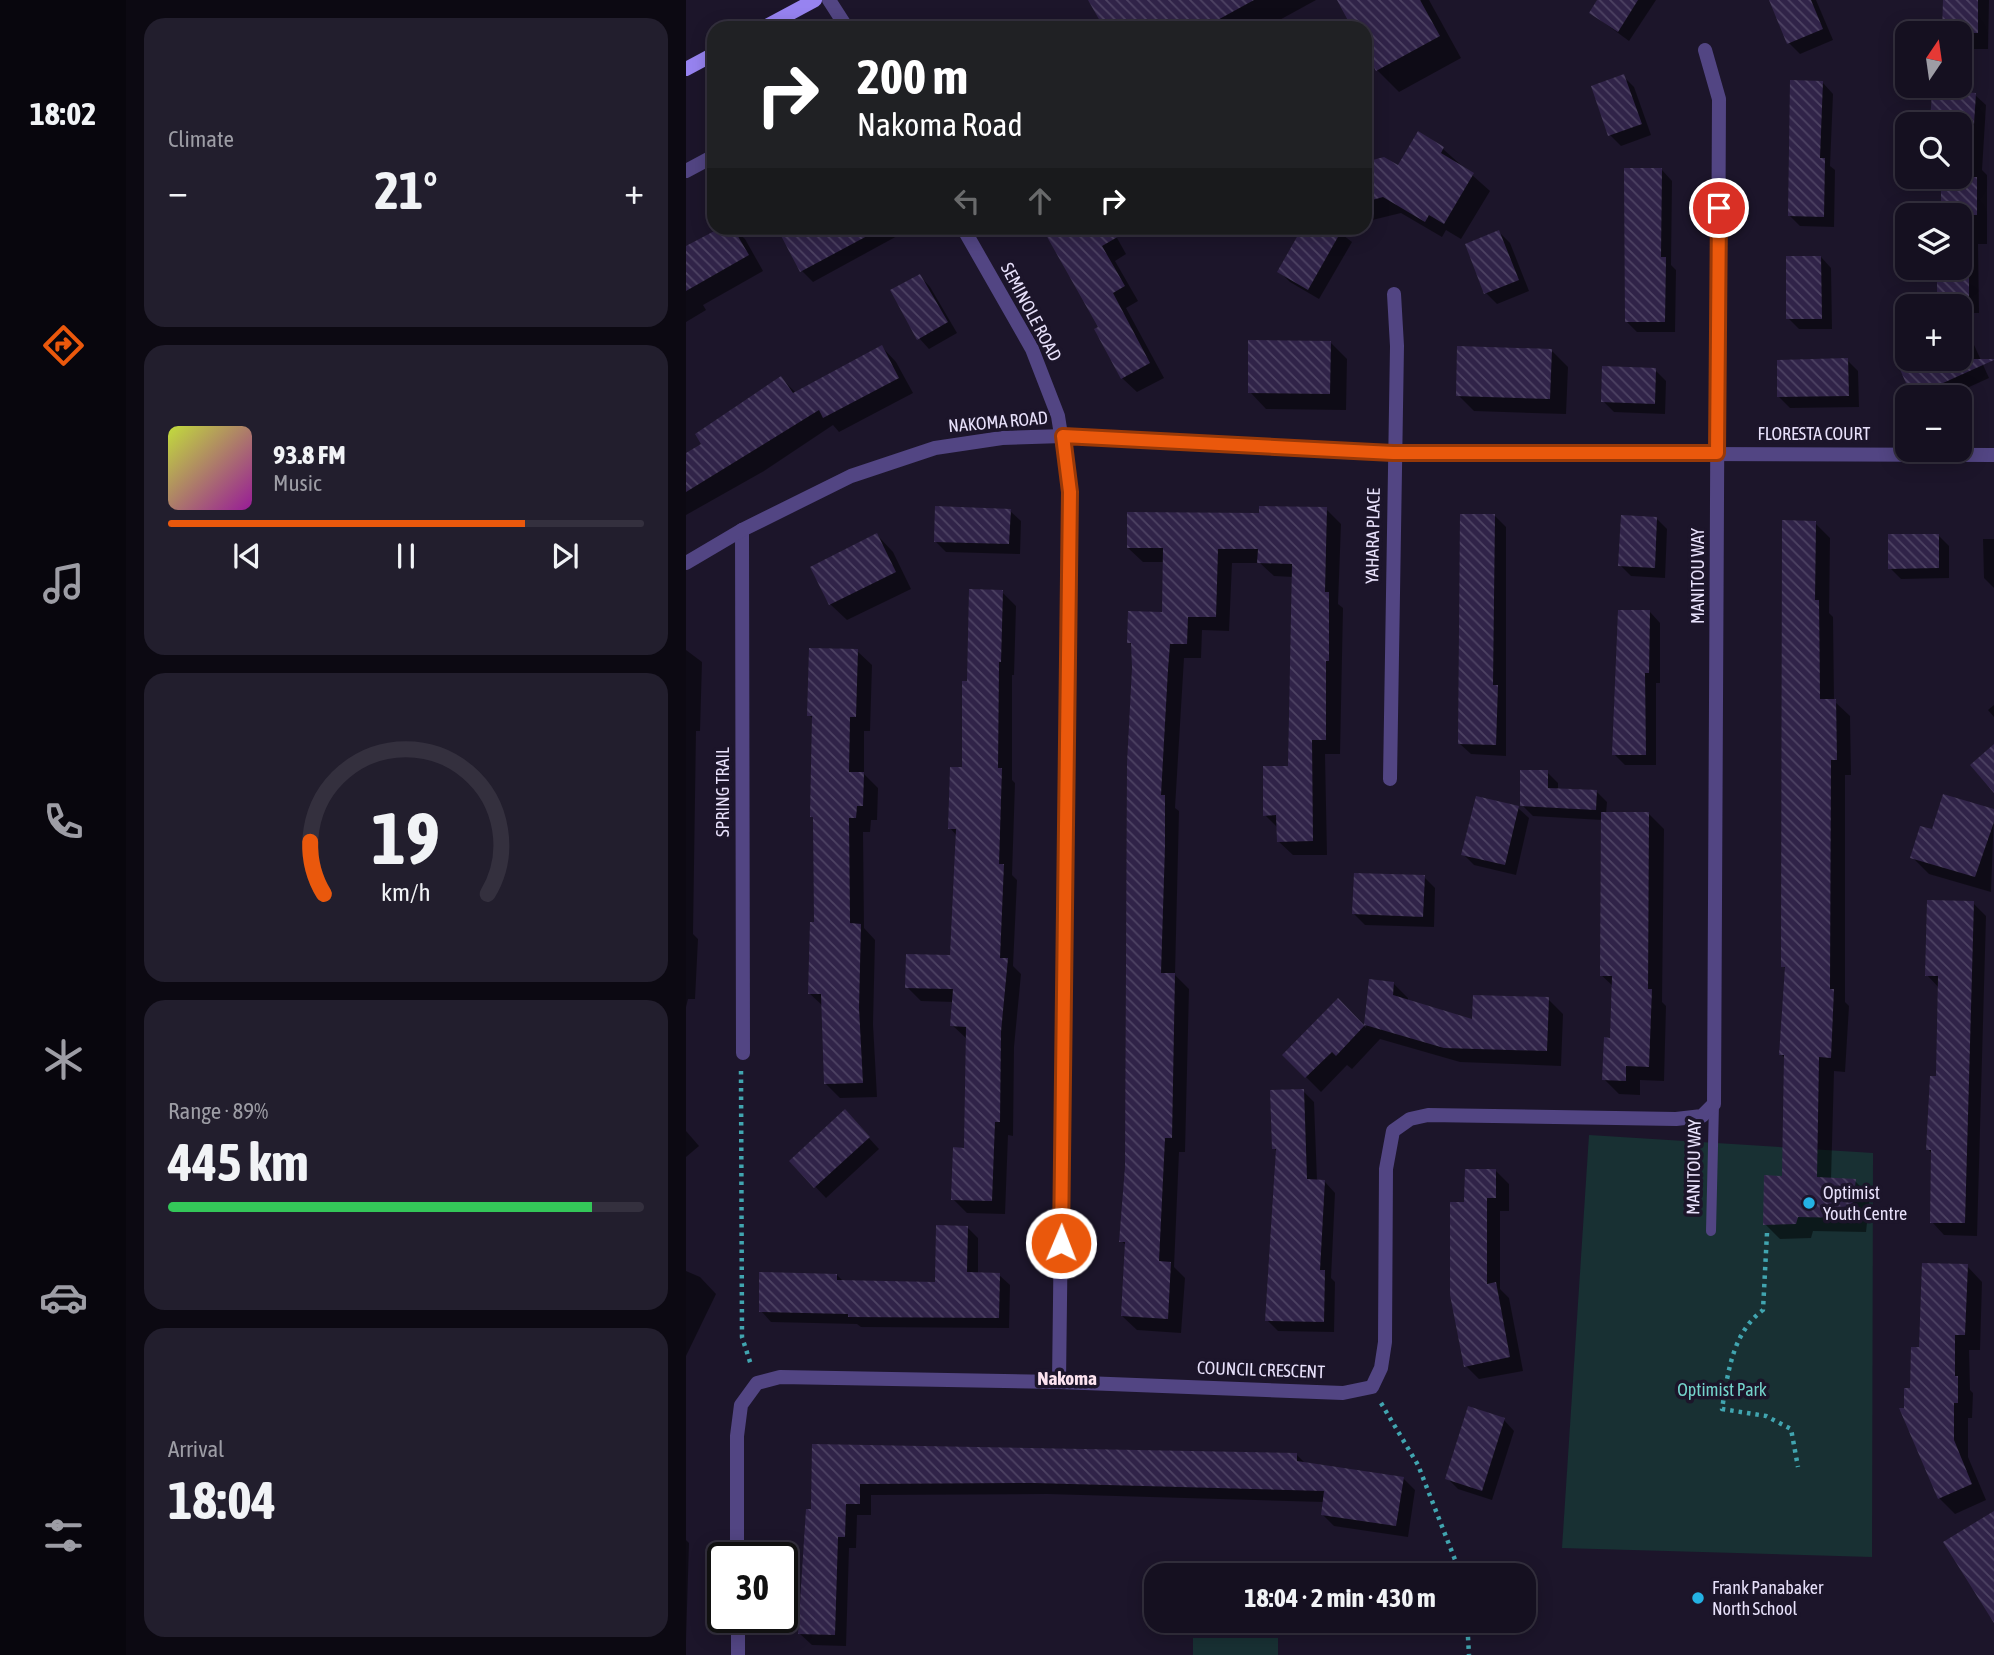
<!DOCTYPE html>
<meta charset="utf-8">
<style>
body{margin:0;font-family:"Asap Condensed",sans-serif;background:#221e2d;color:#f1f3f6;height:100vh;display:flex;flex-direction:column;font-size:26px;white-space:nowrap}
*{box-sizing:border-box;margin:0}
p{font-size:23px;color:#9d9da5}
.icon{flex:none;width:38px;height:38px;fill:none;stroke:currentColor;stroke-width:2;stroke-linecap:round;stroke-linejoin:round}
.map{position:relative;flex:1;overflow:hidden}
.drawer{display:flex;flex-direction:column;gap:18px;padding:18px;background:#0c0912;width:560px}
.drawer>*{flex:none}
.guide{position:absolute;left:21px;top:21px;width:665px;height:214px;border-radius:21px;box-shadow:0 4px 18px #0003,0 0 0 2px #34303e;background:#202124;color:#fff;overflow:hidden}
.needle{width:46px;rotate:13deg}
.fabs{position:absolute;left:1209px;top:21px;display:grid;gap:14px}
.fabs a{display:grid;place-items:center;width:77px;height:77px;border-radius:14px;background:#151020;box-shadow:0 4px 18px #0003,0 0 0 2px #34303e;font-size:35px}
.speed{position:absolute;left:21px;top:1542px;display:flex;gap:14px;font-size:35px;font-weight:700;text-align:center}
.speed>*{display:grid;place-content:center;width:91px;height:91px;border-radius:50%;background:#151020;box-shadow:0 4px 18px #0003,0 0 0 2px #34303e;line-height:1}
.speed .limit{border:4px solid #111;border-radius:10px;background:#fff;color:#111}
.pin{position:absolute;display:grid;place-items:center;width:60px;height:60px;color:#fff;margin:-30px;border:4px solid #fff;border-radius:50%;box-shadow:0 2px 7px #0007}
.me{position:absolute;width:77px;margin:-38px;rotate:1deg;stroke-linejoin:round;filter:drop-shadow(0 0 5px #0008)}
.turn{display:flex;align-items:center;gap:24px;height:147px;padding:0 35px;font-size:32px}
.turn .icon{width:91px;height:91px;stroke-width:2.5}
.turn b{display:block;font-size:49px;line-height:60px}
.lanes{display:flex;align-items:center;height:66px;padding:0 35px;background:#0003;justify-content:center;gap:35px;direction:ltr}
.lanes .off{opacity:.35}
.big{font-size:52px;font-weight:700;line-height:1.1}
.drawer .tile{flex:1;display:flex;flex-direction:column;justify-content:center;gap:10px;min-width:0;padding:0 24px;border-radius:21px;background:#221e2d}
.drawer .dial{align-items:center;gap:0}
.dial svg{height:182px;overflow:visible;fill:none;stroke:#34303e;stroke-width:7;stroke-linecap:round;text-anchor:middle}
.dial text{fill:#f1f3f6;stroke:none}
.song{display:flex;align-items:center;gap:21px}
.cover{width:84px;height:84px;border-radius:10px;background:linear-gradient(135deg,hsl(70 70% 55%),hsl(300 70% 35%))}
.played{height:7px;border-radius:4px;background:linear-gradient(90deg,#ea580c 75%,#34303e 75%)}
.keys{display:flex;justify-content:space-around;direction:ltr}
.heat{display:flex;justify-content:space-between;align-items:center;font-size:38px;direction:ltr}
.charge{height:10px;border-radius:5px;background:linear-gradient(90deg,#34c759 89%,#34303e 0)}
.trip{position:absolute;left:458px;top:1563px;width:392px;height:70px;border-radius:21px;background:#151020;box-shadow:0 4px 18px #0003,0 0 0 2px #34303e;font-weight:700;line-height:70px;text-align:center}
main{display:flex;flex:1;min-height:0}
.dock{display:flex;flex-direction:column;width:126px;justify-content:space-around;align-items:center;background:#08060d;color:#9d9da5}
.dock .icon{width:49px;height:49px}
.dock .on{color:#ea580c}
.dock b{font-size:32px;color:#f1f3f6}
.map>svg:first-child{display:block}
</style>
<main>
<nav class="dock">
<b>18:02</b>
<svg class="icon on" aria-label="directions" viewBox="0 0 24 24"><path d="M12 3l9 9-9 9-9-9zM9 14v-3h6M13 9l2 2-2 2"/></svg>
<svg class="icon" aria-label="music" viewBox="0 0 24 24"><path d="M9 18V5l10-2v13"/><circle cx="6" cy="18" r="3"/><circle cx="16" cy="16" r="3"/></svg>
<svg class="icon" aria-label="phone" viewBox="0 0 24 24"><path d="M5 4h4l2 5-3 2q2 4 5 5l2-3 5 2v4C11 20 4 13 5 4z"/></svg>
<svg class="icon" aria-label="climate" viewBox="0 0 24 24"><path d="M12 3v18M4 7l16 10M4 17L20 7"/></svg>
<svg class="icon" aria-label="car" viewBox="0 0 24 24"><path d="M5 17H2v-5l4-1 3-4h7l3 4 3 1v5h-3M9 17h6M6 11h13"/><circle cx="7" cy="17" r="2"/><circle cx="17" cy="17" r="2"/></svg>
<svg class="icon" aria-label="filters" viewBox="0 0 24 24"><path d="M4 7h16M4 17h16"/><circle cx="9" cy="7" r="2"/><circle cx="15" cy="17" r="2"/></svg>
</nav>
<section class="drawer">
<div class="tile"><p>Climate</p>
<div class="heat"><a>−</a><b class="big">21°</b><a>+</a></div>
</div>
<div class="tile">
<div class="song"><i class="cover"></i><div><b>93.8 FM</b><p>Music</p></div></div>
<div class="played"></div>
<div class="keys"><svg class="icon" aria-label="previous" viewBox="0 0 24 24"><path d="M18 5L8 12l10 7zM5 5v14"/></svg><svg class="icon" aria-label="pause" viewBox="0 0 24 24"><path d="M8 5v14M16 5v14"/></svg><svg class="icon" aria-label="next" viewBox="0 0 24 24"><path d="M6 5l10 7-10 7zM19 5v14"/></svg></div>
</div>
<div class="tile dial"><svg viewBox="0 0 100 80">
<path d="M14 69A42 42 0 1 1 86 69"/>
<path d="M14 69A42 42 0 0 1 8 46" stroke="#ea580c"/>
<text x="50" y="56" font-size="32" font-weight="700">19</text>
<text x="50" y="72" font-size="11">km/h</text>
</svg></div>
<div class="tile"><p>Range · 89%</p><b class="big">445 km</b><div class="charge"></div></div>
<div class="tile"><p>Arrival</p><b class="big">18:04</b></div>
</section>
<div class="map">
<svg width="1308" height="1655" viewBox="0 0 1308 1655">
<defs>
<pattern id="building-back-hatch" width="6" height="6" patternUnits="userSpaceOnUse" patternTransform="scale(1.75)"><rect width="6" height="6" fill="#302348"/><path d="M-1 5l2 2M0 0l6 6M5-1l2 2" fill="none" stroke="#4e4363"/></pattern>
</defs>
<rect width="100%" height="100%" fill="#1c152a"/>
<g fill="#183033">
<polygon points="903,1135 1187,1153 1186,1557 876,1548"/>
<rect x="507" y="1638" width="85" height="17"/>
</g>
<g fill="#0007">
<polygon points="407,0 630,0 579,28 420,28"/>
<polygon points="652,0 743,0 775,58 713,92 691,70 679,48 679,28 668,28"/>
<polygon points="913,0 970,0 943,41 905,13"/>
<polygon points="1085,0 1130,0 1147,40 1114,54 1103,43"/>
<polygon points="1259,0 1303,0 1302,49 1274,49 1274,33 1258,33"/>
<polygon points="937,76 948,87 965,135 935,146 924,135"/>
<polygon points="1137,83 1147,94 1144,166 1149,170 1148,227 1114,226 1103,215"/>
<polygon points="1248,92 1289,95 1300,105 1296,170 1301,175 1301,244 1292,244 1293,313 1274,313 1274,306 1238,306 1238,303 1253,303 1252,268 1274,268 1274,215 1256,215 1257,177 1274,177 1274,124 1246,124"/>
<polygon points="732,134 757,149 804,191 775,239 760,230 756,237 715,213 682,221 679,218 679,164 712,168"/>
<polygon points="976,170 986,181 985,265 990,270 989,332 951,332 940,321"/>
<polygon points="37,228 47,228 59,239 77,271 17,305 20,310 0,322 0,248"/>
<polygon points="93,228 209,228 213,235 127,282 116,271"/>
<polygon points="352,228 426,229 440,254 429,261 452,301 440,308 478,378 451,392 436,378 414,328 365,241"/>
<polygon points="618,228 648,228 666,242 633,299 604,282 593,271"/>
<polygon points="813,232 824,243 843,291 811,304 800,293"/>
<polygon points="1135,257 1145,268 1146,329 1113,329 1102,318"/>
<polygon points="234,276 244,287 271,333 243,349 233,338"/>
<polygon points="1274,314 1303,378 1261,397 1228,397 1215,368 1235,359 1274,359"/>
<polygon points="644,342 661,359 660,410 580,409 564,392"/>
<polygon points="196,347 210,362 227,393 153,432 147,425 78,471 0,515 0,454 18,445 95,378 110,393"/>
<polygon points="865,350 882,367 880,414 788,411 772,395"/>
<polygon points="1161,360 1172,371 1173,407 1104,408 1093,397"/>
<polygon points="969,370 980,381 979,414 928,412 917,401"/>
<polygon points="640,509 655,524 652,604 657,608 654,754 639,754 641,855 607,855 592,841 592,828 579,815 604,767 607,577 588,576 574,563 546,563 543,631 516,630 515,658 498,658 489,808 493,811 489,975 503,989 499,1152 493,1152 488,1267 499,1278 495,1333 451,1330 436,1316 441,1246 435,1241 440,1167 447,646 443,642 478,614 479,562 457,562 442,548 574,515"/>
<polygon points="324,511 335,521 334,554 260,552 249,541"/>
<polygon points="809,516 820,527 820,756 785,754 774,744"/>
<polygon points="970,518 981,529 979,578 945,576 934,565"/>
<polygon points="1129,523 1144,538 1143,613 1147,617 1148,701 1164,716 1165,775 1159,775 1159,1002 1163,1006 1159,1072 1148,1071 1145,1180 1169,1181 1184,1196 1180,1232 1127,1231 1125,1238 1094,1239 1079,1224 1097,1178 1100,1059 1095,1054 1100,969 1097,966"/>
<polygon points="191,535 207,552 225,589 161,620 144,604"/>
<polygon points="1252,535 1263,546 1263,578 1215,579 1204,568"/>
<polygon points="1297,539 1308,539 1308,588 1298,578"/>
<polygon points="316,592 330,606 328,675 326,675 326,780 329,783 326,875 331,880 327,966 335,974 328,1047 327,1136 322,1135 319,1214 281,1213 267,1199 280,1150 281,1039 266,1025 268,1002 235,1001 221,987 266,957 271,836 264,828 278,769 283,682"/>
<polygon points="964,612 974,623 974,683 970,683 970,765 939,765 928,754 928,700 932,700"/>
<polygon points="0,650 16,662 14,731 10,731 7,934 12,939 9,999 2,999 0,1007"/>
<polygon points="171,651 186,665 184,731 178,731 178,774 192,788 191,820 185,820 184,832 177,832 178,928 189,940 187,1024 191,1097 154,1098 139,1083 137,1006 123,993 129,924 128,720 123,715"/>
<polygon points="1308,705 1308,717 1302,710"/>
<polygon points="861,772 872,783 872,790 910,791 921,802 920,814 963,814 978,829 976,1002 980,1006 978,1081 954,1080 954,1095 933,1094 918,1079 926,1040 928,987 915,975 916,820 847,816 836,805"/>
<polygon points="832,808 843,818 830,875 788,865 777,854"/>
<polygon points="1308,811 1305,892 1243,874 1226,857 1247,832"/>
<polygon points="738,877 749,888 748,927 679,925 668,914"/>
<polygon points="1287,903 1300,916 1291,1236 1258,1235 1246,1222 1246,1154 1242,1149 1252,1078 1253,988 1241,975"/>
<polygon points="684,981 707,983 722,998 722,1002 788,1021 862,999 877,1014 875,1066 774,1062 694,1039 666,1069 661,1065 635,1092 598,1055 652,1001 680,1028"/>
<polygon points="617,1091 628,1102 631,1181 639,1182 649,1193 645,1278 649,1282 648,1332 592,1331 581,1320 591,1152 588,1148"/>
<polygon points="169,1123 193,1149 140,1198 105,1161"/>
<polygon points="0,1131 13,1146 0,1157"/>
<polygon points="809,1170 823,1184 823,1211 814,1211 814,1289 823,1298 837,1371 793,1379 780,1366 780,1203"/>
<polygon points="281,1227 292,1238 292,1274 313,1275 324,1285 323,1328 175,1327 171,1324 85,1322 75,1311 151,1275 158,1282 251,1284"/>
<polygon points="1281,1266 1296,1282 1294,1350 1283,1350 1284,1390 1287,1393 1286,1418 1282,1418 1282,1457 1300,1500 1269,1514 1253,1498 1220,1410 1235,1348"/>
<polygon points="0,1271 14,1277 30,1294 0,1356"/>
<polygon points="818,1420 828,1431 806,1500 772,1489 761,1478"/>
<polygon points="128,1446 611,1455 620,1464 717,1478 729,1490 722,1537 648,1526 636,1514 638,1502 361,1494 185,1495 185,1515 171,1515 170,1548 163,1548 160,1646 126,1645 114,1634 127,1511"/>
<polygon points="0,1540 3,1543 0,1640"/>
</g>
<g fill="url(#building-back-hatch)">
<polygon points="402,0 568,0 517,28 418,28"/>
<polygon points="651,0 734,0 754,36 690,71 679,51 679,28 666,28"/>
<polygon points="911,0 952,0 932,32 903,13"/>
<polygon points="1083,0 1125,0 1137,29 1101,44"/>
<polygon points="1257,0 1292,0 1292,33 1256,33"/>
<polygon points="938,74 956,124 922,136 905,86"/>
<polygon points="1104,80 1137,81 1134,158 1139,158 1138,217 1102,216"/>
<polygon points="1246,90 1290,93 1288,124 1244,124"/>
<polygon points="732,131 758,147 755,153 788,173 758,224 743,215 739,222 697,197 679,202 679,162 698,157 712,165"/>
<polygon points="938,168 976,168 975,257 980,257 979,322 939,322"/>
<rect x="1255" y="177" width="36" height="38"/>
<polygon points="34,228 47,228 63,255 0,291 0,246"/>
<polygon points="91,228 196,228 114,272"/>
<polygon points="356,228 447,228 416,246 439,286 427,293 464,363 435,379 408,329 412,327"/>
<polygon points="616,228 657,228 622,290 591,272"/>
<polygon points="813,230 833,280 798,294 779,244"/>
<polygon points="1100,256 1135,256 1136,319 1100,319"/>
<polygon points="1251,268 1283,268 1283,302 1251,303"/>
<polygon points="234,274 262,322 231,340 204,290"/>
<polygon points="562,340 645,341 644,394 562,393"/>
<polygon points="196,345 213,378 137,418 133,410 0,492 0,453 15,444 9,434 95,376 107,393"/>
<polygon points="771,346 866,349 864,399 770,396"/>
<polygon points="1162,358 1163,396 1091,397 1091,360"/>
<polygon points="1231,359 1308,359 1308,360 1226,397 1213,367"/>
<polygon points="916,366 970,368 969,404 915,402"/>
<polygon points="249,506 325,509 323,544 248,542"/>
<polygon points="573,506 641,507 639,592 643,592 643,661 640,661 640,740 626,740 627,841 591,842 590,815 577,816 577,766 602,766 606,564 571,563 572,549 532,549 530,617 502,617 501,644 484,644 482,669 475,795 479,795 479,846 475,973 489,973 486,1138 479,1138 473,1261 485,1262 482,1319 435,1316 439,1242 433,1242 439,1167 441,763 446,668 445,643 441,643 442,611 476,612 477,548 441,548 441,512 573,513"/>
<polygon points="774,514 809,514 807,685 812,685 810,745 772,744"/>
<polygon points="935,515 971,517 969,568 932,566"/>
<polygon points="1096,520 1130,521 1129,600 1133,600 1134,699 1150,699 1151,760 1145,760 1144,989 1148,989 1145,1058 1133,1057 1131,1177 1170,1179 1165,1218 1112,1217 1110,1224 1077,1225 1078,1175 1096,1176 1098,1055 1093,1055 1099,967 1095,967"/>
<polygon points="191,533 210,572 143,605 124,567"/>
<polygon points="1202,534 1253,534 1253,568 1202,569"/>
<polygon points="283,589 317,590 315,662 313,662 312,768 316,768 313,864 318,864 314,958 322,958 315,1032 314,1122 309,1122 306,1201 265,1200 267,1147 278,1148 280,1027 264,1026 267,989 219,988 220,954 264,955 270,829 262,829 264,767 276,767 276,681 281,681"/>
<polygon points="932,610 964,610 963,673 959,673 960,755 926,755"/>
<polygon points="123,648 172,649 170,717 164,717 163,772 178,772 177,806 171,806 170,818 163,818 164,923 175,924 173,1008 177,1083 138,1084 135,994 122,994 124,922 128,922 127,817 124,817 126,716 121,716"/>
<polygon points="1308,744 1308,793 1284,765"/>
<polygon points="834,770 862,770 862,788 911,790 910,810 834,806"/>
<polygon points="1257,794 1308,809 1308,822 1289,877 1224,858 1234,826 1246,829"/>
<polygon points="790,796 833,806 819,865 775,855"/>
<polygon points="915,812 963,812 962,989 966,989 963,1067 940,1066 940,1081 916,1080 918,1037 924,1038 926,976 914,976"/>
<polygon points="668,873 739,875 737,917 666,914"/>
<polygon points="1241,900 1288,901 1279,1223 1244,1223 1245,1150 1240,1150 1244,1076 1250,1076 1252,976 1239,976"/>
<polygon points="683,979 708,982 707,995 786,1019 787,995 863,997 861,1051 758,1048 679,1025 650,1056 646,1052 619,1078 596,1055 652,998 678,1025"/>
<polygon points="618,1089 621,1179 639,1180 634,1270 639,1270 638,1322 579,1321 590,1149 586,1149 584,1090"/>
<polygon points="159,1109 184,1137 128,1188 103,1161"/>
<polygon points="779,1169 810,1169 810,1198 801,1198 801,1284 810,1282 824,1357 778,1367 764,1295 764,1202 778,1202"/>
<polygon points="250,1225 282,1226 281,1272 314,1273 313,1318 162,1317 162,1314 73,1312 73,1272 151,1274 151,1280 249,1282"/>
<polygon points="1236,1263 1282,1264 1279,1335 1269,1335 1269,1376 1272,1376 1272,1403 1268,1403 1268,1440 1286,1484 1252,1499 1213,1408 1218,1408 1218,1388 1224,1388 1225,1347 1233,1347"/>
<polygon points="782,1406 819,1418 796,1491 759,1479"/>
<polygon points="126,1444 611,1453 611,1461 718,1477 710,1526 635,1515 638,1491 348,1483 174,1484 174,1504 160,1504 159,1537 152,1537 149,1635 112,1634 120,1509 125,1509"/>
<polygon points="1308,1511 1308,1623 1257,1542"/>
</g>
<g fill="none" stroke-linecap="round" stroke-linejoin="round">
<g stroke="#41a5b0" stroke-width="4.5" stroke-dasharray="3.5 5" stroke-linecap="butt">
<polyline points="55,1071 56,1337 65,1365"/>
<path d="M 1081,1233 L 1077,1310 C 1046,1333 1042,1373 1036,1409 L 1080,1416 L 1105,1429 L 1112,1467"/>
<polyline points="695,1403 732,1465 775,1575"/>
<polyline points="781,1620 783,1655"/>
</g>
<polyline stroke="#524583" stroke-width="10" points="1025,1231 1028,1104"/>
<g stroke="#524583" stroke-width="14">
<polyline points="143,0 161,28"/>
<polyline points="0,171 28,156"/>
<polyline points="277,228 346,349 372,416 384,492 373,1382"/>
<polyline points="56,530 57,1053"/>
<polyline points="0,563 56,530 165,476 249,448 316,438 377,436 707,453 1308,455"/>
<polyline points="704,779 711,346 708,294"/>
<polyline points="51,1558 51,1436 55,1405 71,1383 94,1377 373,1382 657,1393 686,1387 695,1368 699,1342 700,1169 707,1131 724,1119 742,1115 990,1119 1016,1116 1028,1104 1033,99 1019,50"/>
<polyline points="52,1617 52,1655"/>
</g>
<g stroke="#9783f0" stroke-width="14">
<polyline points="77,28 129,0"/>
<polyline points="0,69 28,54"/>
</g>
</g>
<g fill="none" stroke-linecap="round" stroke-linejoin="round">
<g stroke="#983908" stroke-width="18">
<polyline id="route" points="375,1243 384,492 377,436 707,453 1031,453 1033,208"/>
</g>
<use href="#route" stroke="#ea580c" stroke-width="12"/>
</g>
<g fill="#24b2e4" stroke="#1c152a" stroke-width="2.5">
<circle cx="1123" cy="1203" r="7"/>
<circle cx="1012" cy="1598" r="7"/>
</g>
<g text-anchor="middle" stroke-width="7" stroke-linejoin="round" paint-order="stroke">
<g font-size="18" fill="#e8e1fb" stroke="#1c152a">
<text transform="translate(345 312) rotate(62)" y="6">SEMINOLE ROAD</text>
<text transform="translate(312 422) rotate(-5)" y="6">NAKOMA ROAD</text>
<text x="1128" y="440">FLORESTA COURT</text>
<text transform="translate(687 536) rotate(-89)" y="6">YAHARA PLACE</text>
<text transform="translate(1012 576) rotate(-90)" y="6">MANITOU WAY</text>
<text transform="translate(37 792) rotate(-90)" y="6">SPRING TRAIL</text>
<text transform="translate(1008 1167) rotate(-89)" y="6">MANITOU WAY</text>
<text transform="translate(575 1370) rotate(2)" y="6">COUNCIL CRESCENT</text>
</g>
<g font-size="18" fill="#e8e1fb" stroke="#1c152a" text-anchor="start">
<text x="1137" y="1199">Optimist<tspan x="1137" dy="21">Youth Centre</tspan></text>
<text x="1026" y="1594">Frank Panabaker<tspan x="1026" dy="21">North School</tspan></text>
</g>
<g font-size="18" fill="#74d4cb" stroke="#1c152a">
<text x="1036" y="1396">Optimist Park</text>
</g>
<g font-size="19" font-weight="bold" fill="#fce3ef" stroke="#1c152a">
<text x="381" y="1385">Nakoma</text>
</g>
</g>
</svg>
<div class="fabs">
<a><svg class="needle" viewBox="-14 -14 28 28"><path d="M0-13l5 13h-10z" fill="#e53935"/><path d="M0 13l5-13h-10z" fill="#9d9da5"/></svg></a>
<a><svg class="icon" aria-label="search" viewBox="0 0 24 24"><circle cx="10" cy="10" r="6"/><path d="M15 15l6 6"/></svg></a>
<a><svg class="icon" aria-label="layers" viewBox="0 0 24 24"><path d="M12 4l9 5-9 5-9-5zM3 14l9 5 9-5"/></svg></a>
<a>+</a>
<a>−</a>
</div>
<div class="speed"><div class="limit">30</div></div>
<div class="pin" style="left:1033px;top:208px;background:#d93025"><svg class="icon" aria-label="arrive" viewBox="0 0 24 24"><path d="M6 21V4h12l-3 4 3 4H6"/></svg></div>
<svg class="me" style="left:375px;top:1243px" viewBox="-20 -20 40 40"><circle r="17" fill="#ea580c" stroke="#fff" stroke-width="3"/><path d="M0-11L8 9 0 5-8 9z" fill="#fff"/></svg>
<div class="trip">18:04 · 2 min · 430 m</div>
<div class="guide">
<div class="turn"><svg class="icon" aria-label="right" viewBox="0 0 24 24"><path d="M7 20v-9h11M14 6l5 5-5 5"/></svg><div><b>200 m</b>Nakoma Road</div></div>
<div class="lanes"><svg class="icon off" aria-label="left" viewBox="0 0 24 24"><path d="M17 20v-9H6M10 6l-5 5 5 5"/></svg><svg class="icon off" aria-label="ahead" viewBox="0 0 24 24"><path d="M12 20V5M6 11l6-6 6 6"/></svg><svg class="icon" aria-label="right" viewBox="0 0 24 24"><path d="M7 20v-9h11M14 6l5 5-5 5"/></svg></div>
</div>
</div>
</main>
